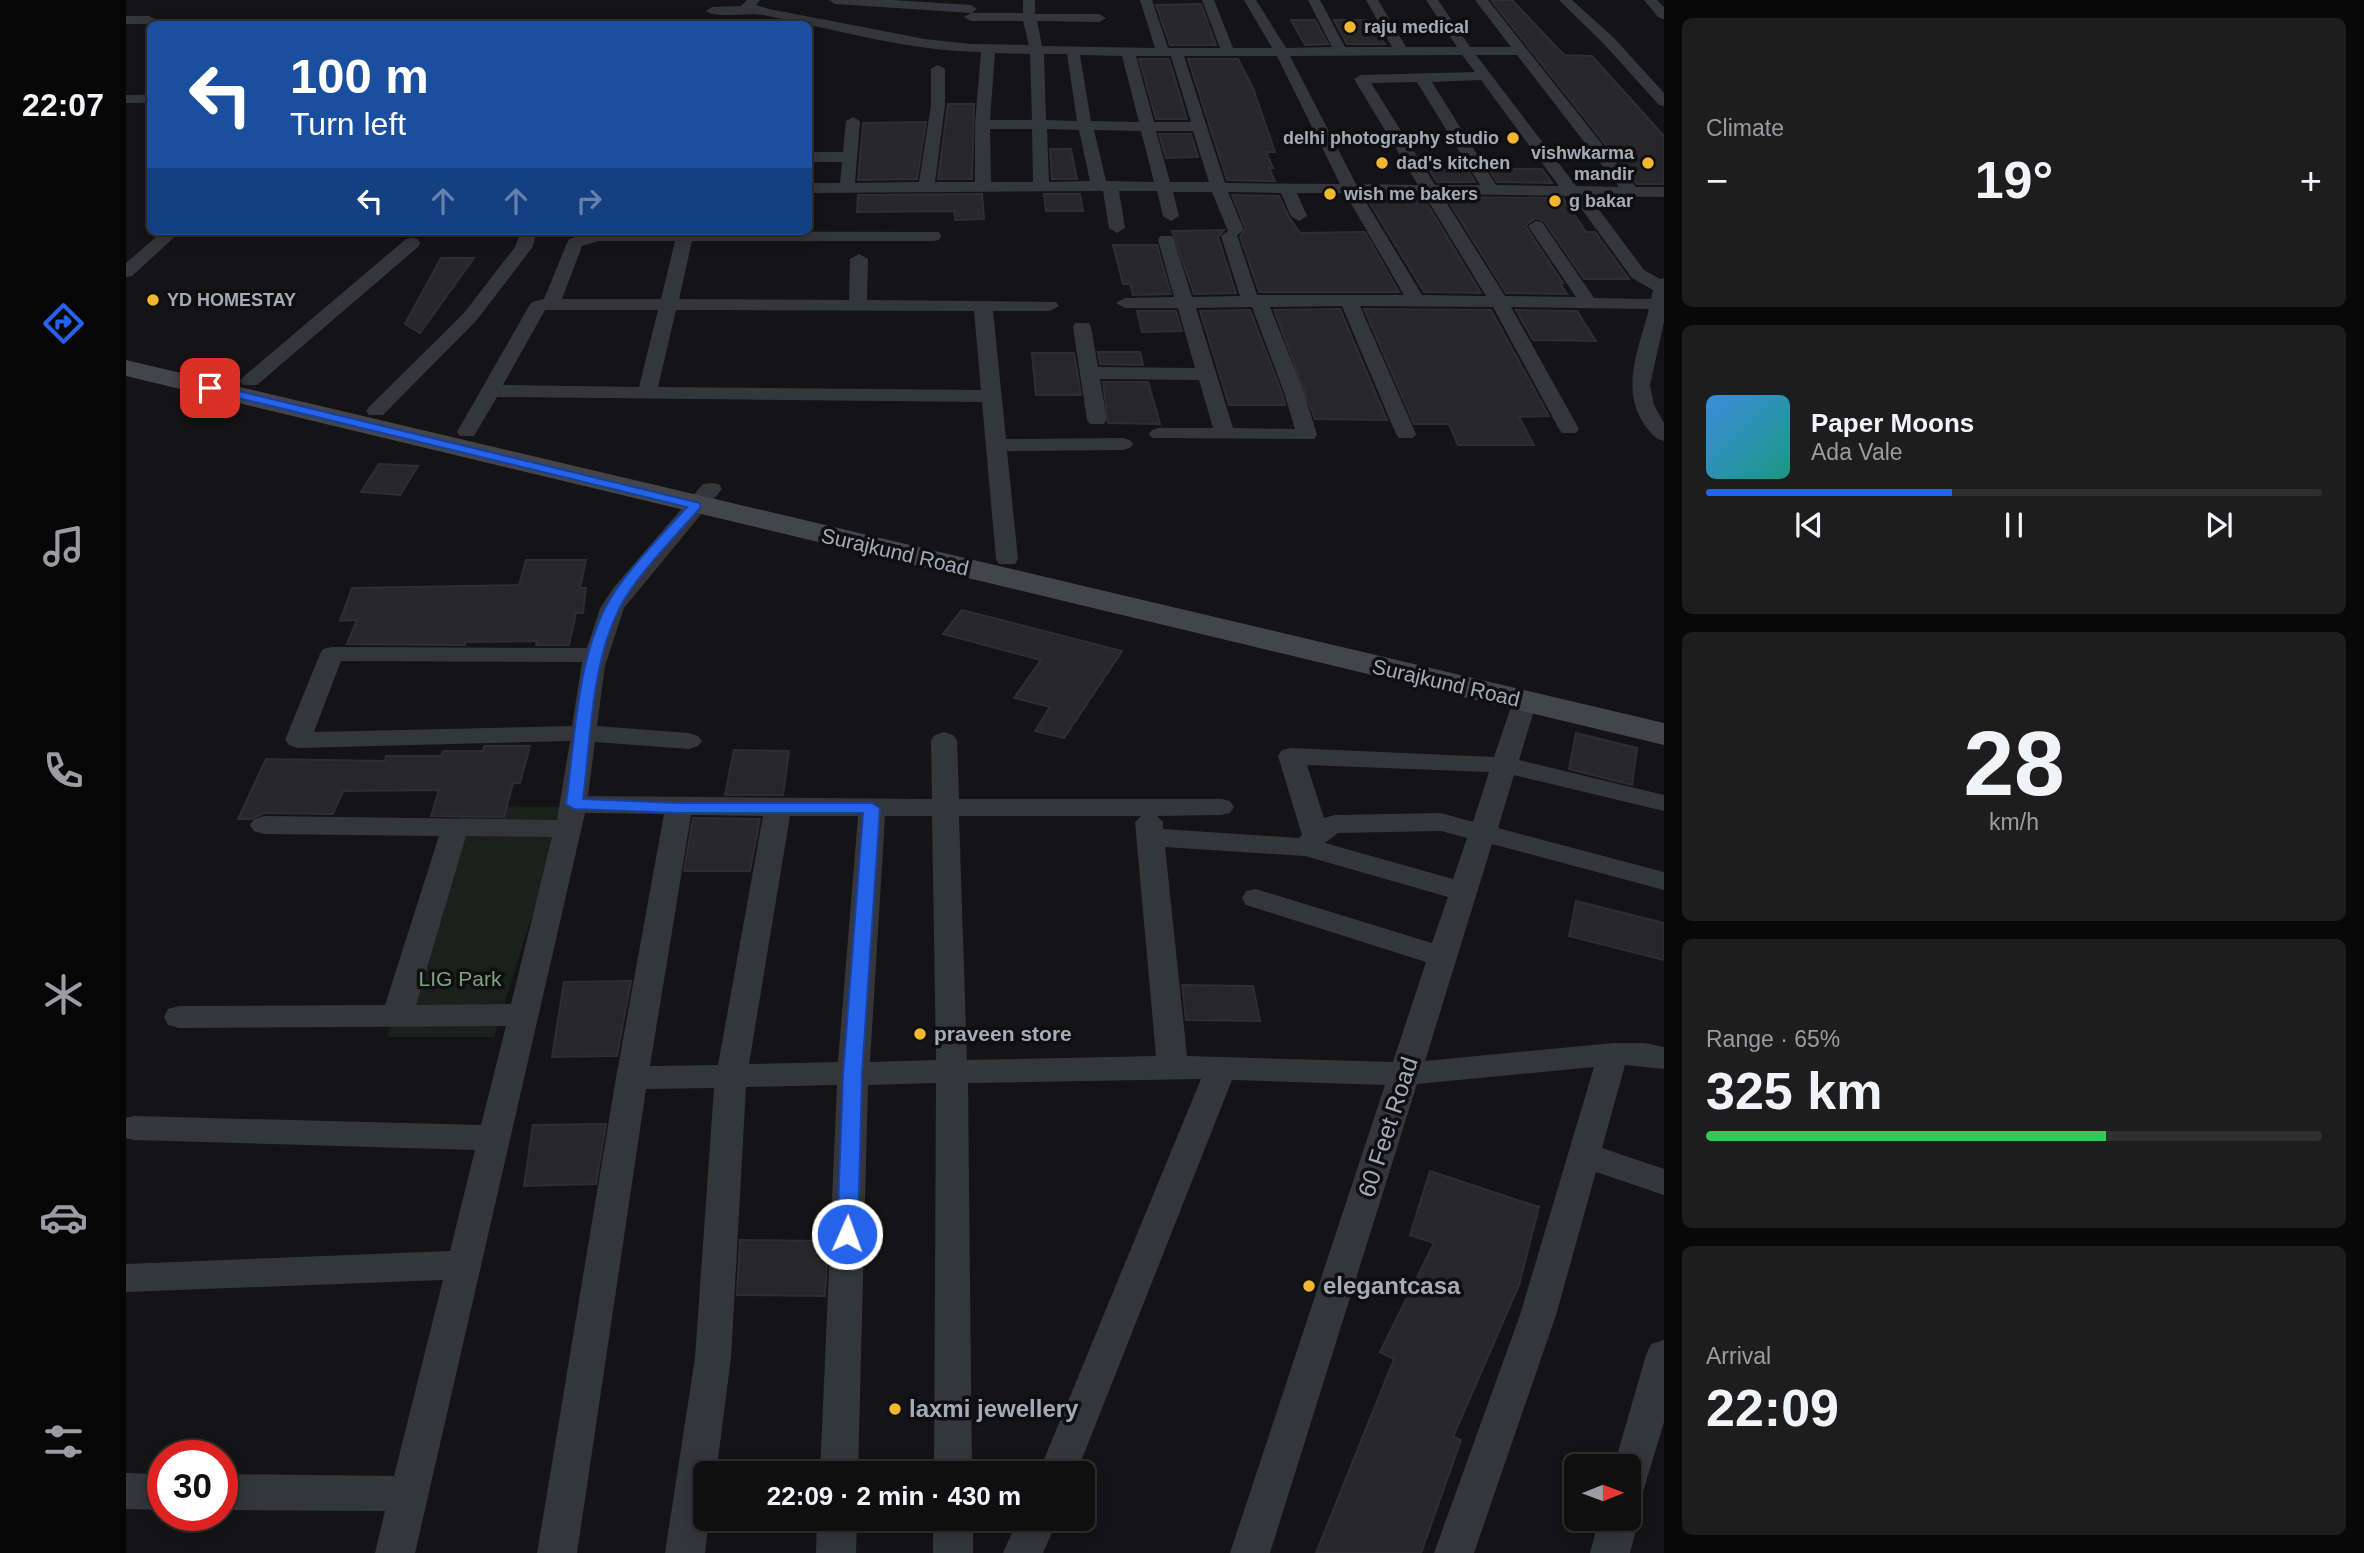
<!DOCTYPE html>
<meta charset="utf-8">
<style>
body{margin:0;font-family:Helvetica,sans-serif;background:#1d1d1e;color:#f1f3f6;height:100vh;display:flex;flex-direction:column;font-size:26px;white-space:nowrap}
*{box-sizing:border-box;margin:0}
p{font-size:23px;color:#9b9c9f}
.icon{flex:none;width:38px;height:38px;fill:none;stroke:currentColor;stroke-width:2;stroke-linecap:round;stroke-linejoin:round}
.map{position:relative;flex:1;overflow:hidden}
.side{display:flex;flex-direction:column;gap:18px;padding:18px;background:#080809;width:700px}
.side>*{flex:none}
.guide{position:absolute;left:21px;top:21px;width:665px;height:214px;border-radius:10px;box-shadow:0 4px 18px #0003,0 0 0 2px #2f2f30;background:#1a4fa0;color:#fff;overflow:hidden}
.needle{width:46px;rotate:89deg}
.controls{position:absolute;left:1438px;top:1454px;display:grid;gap:14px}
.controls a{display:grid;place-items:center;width:77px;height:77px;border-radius:10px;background:#0f0f10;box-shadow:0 4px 18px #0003,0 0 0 2px #2f2f30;font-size:35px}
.speed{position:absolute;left:21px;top:1440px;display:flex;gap:14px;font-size:35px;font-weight:700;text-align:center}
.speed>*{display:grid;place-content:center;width:91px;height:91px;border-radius:50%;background:#0f0f10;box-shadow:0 4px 18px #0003,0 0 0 2px #2f2f30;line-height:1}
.speed .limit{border:10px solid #d22;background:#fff;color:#111}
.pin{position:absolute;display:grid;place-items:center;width:60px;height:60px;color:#fff;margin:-30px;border-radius:14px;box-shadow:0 4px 10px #0006}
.me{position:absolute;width:77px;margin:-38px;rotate:2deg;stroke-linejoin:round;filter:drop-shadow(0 0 5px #0008)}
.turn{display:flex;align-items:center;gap:24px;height:147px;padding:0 28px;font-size:32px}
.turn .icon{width:91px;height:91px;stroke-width:2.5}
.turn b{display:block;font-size:49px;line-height:60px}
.lanes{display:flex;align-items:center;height:66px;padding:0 28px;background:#0003;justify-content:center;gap:35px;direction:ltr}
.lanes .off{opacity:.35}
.big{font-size:52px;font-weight:700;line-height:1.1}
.side .tile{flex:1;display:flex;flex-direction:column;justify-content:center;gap:10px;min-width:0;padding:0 24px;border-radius:10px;background:#1d1d1e}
.side .dial{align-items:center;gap:0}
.dial b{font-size:91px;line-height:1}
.song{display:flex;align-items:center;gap:21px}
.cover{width:84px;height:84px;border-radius:10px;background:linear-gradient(135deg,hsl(210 70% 55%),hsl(170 70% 35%))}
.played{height:7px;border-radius:4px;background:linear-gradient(90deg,#2563eb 40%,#2f2f30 40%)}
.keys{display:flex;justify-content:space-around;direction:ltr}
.heat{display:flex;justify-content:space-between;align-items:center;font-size:38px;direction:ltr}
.charge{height:10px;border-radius:5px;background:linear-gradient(90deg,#34c759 65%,#2f2f30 0)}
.trip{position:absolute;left:567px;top:1461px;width:402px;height:70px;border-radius:10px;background:#0f0f10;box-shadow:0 4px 18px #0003,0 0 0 2px #2f2f30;font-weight:700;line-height:70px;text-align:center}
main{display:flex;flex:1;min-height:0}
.dock{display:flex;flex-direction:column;width:126px;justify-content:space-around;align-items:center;background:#060606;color:#9b9c9f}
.dock .icon{width:49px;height:49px}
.dock .active{color:#2563eb}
.dock b{font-size:32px;color:#f1f3f6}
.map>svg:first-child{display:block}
</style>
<main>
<nav class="dock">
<b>22:07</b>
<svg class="icon active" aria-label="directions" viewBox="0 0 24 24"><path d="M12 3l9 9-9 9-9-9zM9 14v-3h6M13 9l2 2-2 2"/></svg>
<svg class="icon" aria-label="music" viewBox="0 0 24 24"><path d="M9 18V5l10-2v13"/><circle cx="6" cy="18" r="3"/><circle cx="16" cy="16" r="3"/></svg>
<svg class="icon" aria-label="phone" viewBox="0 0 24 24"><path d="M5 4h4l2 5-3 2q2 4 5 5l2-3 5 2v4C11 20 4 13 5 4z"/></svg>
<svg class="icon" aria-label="climate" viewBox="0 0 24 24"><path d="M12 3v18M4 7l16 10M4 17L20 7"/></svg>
<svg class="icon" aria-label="car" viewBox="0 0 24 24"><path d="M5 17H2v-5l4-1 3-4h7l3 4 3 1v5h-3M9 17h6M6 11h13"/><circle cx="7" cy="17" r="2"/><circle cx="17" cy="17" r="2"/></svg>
<svg class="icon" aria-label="filters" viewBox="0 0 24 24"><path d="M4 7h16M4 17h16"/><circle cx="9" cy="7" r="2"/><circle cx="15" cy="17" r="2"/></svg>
</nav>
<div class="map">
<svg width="1538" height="1553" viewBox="0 0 1538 1553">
<rect width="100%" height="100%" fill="#141416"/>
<polygon fill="#1a211c" points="338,806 440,807 368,1037 261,1037"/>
<g fill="#27272a" stroke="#2e2e32" stroke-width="2">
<polygon points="1365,0 1386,0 1438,55 1466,56 1538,136 1538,184 1511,184"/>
<polygon points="1075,4 1090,45 1044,45 1030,5"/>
<polygon points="1165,20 1189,20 1202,44 1179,45"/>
<polygon points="1208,20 1242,20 1259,44 1221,44"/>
<polygon points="1013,59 1043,59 1061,119 1030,119"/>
<polygon points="1062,59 1112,59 1127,88 1149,152 1140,152 1147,168 1143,168 1149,181 1101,180"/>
<polygon points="822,104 848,104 846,179 812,179"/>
<polygon points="800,122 791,179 732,180 737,123"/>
<polygon points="1033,134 1065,134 1072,157 1040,158"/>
<polygon points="924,149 945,149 951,179 926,179"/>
<polygon points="1303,169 1341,169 1349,182 1311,182"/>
<polygon points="1363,169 1416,169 1426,183 1371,182"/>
<polygon points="856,194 858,219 829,220 828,211 731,212 732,195"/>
<polygon points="918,194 954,194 957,211 920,211"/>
<polygon points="1106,195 1153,196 1163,217 1174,233 1239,232 1273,292 1133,292 1114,236 1120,229"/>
<polygon points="1240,197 1297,197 1355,293 1298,292"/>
<polygon points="1320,197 1437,198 1460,232 1469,232 1503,279 1458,279 1418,221 1410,218 1401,224 1400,227 1437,283 1434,283 1441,294 1380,293"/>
<polygon points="1098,230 1092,237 1110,293 1068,294 1046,231"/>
<polygon points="987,245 1031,245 1045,294 1007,295 1004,284 997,284"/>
<polygon points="315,258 348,258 294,333 279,324"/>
<polygon points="1214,309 1261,420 1189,419 1148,310"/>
<polygon points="1238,309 1365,310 1423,416 1393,417 1408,445 1332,445 1323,424 1288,424"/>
<polygon points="1124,310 1156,393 1159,405 1103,405 1074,311"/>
<polygon points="1390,310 1451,311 1470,341 1407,340"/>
<polygon points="1011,311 1050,311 1056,331 1016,332"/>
<polygon points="972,352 1014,352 1017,365 974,364"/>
<polygon points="906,353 948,353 955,395 910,395"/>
<polygon points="977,382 1022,382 1034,424 982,423"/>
<polygon points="253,464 292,466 274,495 235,492"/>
<polygon points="400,560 460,560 454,588 460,588 457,613 450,613 443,645 410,645 411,641 339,642 339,645 221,644 231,620 214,621 226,588 393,585"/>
<polygon points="836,610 996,651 938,738 909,731 924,707 888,698 915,660 817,634"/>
<polygon points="1450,733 1511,748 1506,785 1443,769"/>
<polygon points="358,746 404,746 394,783 387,783 378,817 305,816 313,790 217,791 207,814 138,813 125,819 112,819 140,759 259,761 260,756 316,756 317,751 357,751"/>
<polygon points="608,750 663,751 657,795 599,795"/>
<polygon points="567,818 634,819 624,871 558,871"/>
<polygon points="1450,901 1538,923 1538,960 1443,936"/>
<polygon points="505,981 491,1056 426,1057 438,982"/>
<polygon points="1056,985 1127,986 1134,1021 1060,1020"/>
<polygon points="480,1124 470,1184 398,1186 407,1125"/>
<polygon points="1304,1171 1413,1207 1393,1285 1327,1437 1335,1440 1295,1553 1190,1553 1268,1359 1254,1352 1308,1243 1284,1235"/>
<polygon points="614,1240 702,1241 699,1296 611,1295"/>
</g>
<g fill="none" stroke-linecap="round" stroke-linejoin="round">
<g fill="#35363b" fill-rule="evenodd">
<path d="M 621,0 L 634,0 L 630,5 L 643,9 L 799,39 L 845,44 L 903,45 L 897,21 L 845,21 L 838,17 L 845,13 L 897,13 L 897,0 L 909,0 L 909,14 L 973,14 L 980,18 L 973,22 L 911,21 L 916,46 L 1029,48 L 1014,0 L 1026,0 L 1042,48 L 1094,48 L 1076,0 L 1088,0 L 1107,48 L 1146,48 L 1118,0 L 1130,0 L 1160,48 L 1206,47 L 1182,0 L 1194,0 L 1219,47 L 1266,47 L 1240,0 L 1252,0 L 1280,47 L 1331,47 L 1300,0 L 1312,0 L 1344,47 L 1385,47 L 1349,0 L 1362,0 L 1510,187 L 1538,187 L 1538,197 L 1463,196 L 1518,270 L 1534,279 L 1538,278 L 1538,322 L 1524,385 L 1528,405 L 1538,423 L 1538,441 C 1528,439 1524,432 1518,424 C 1494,388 1513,348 1523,309 L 1385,307 L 1453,429 L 1450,433 L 1436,433 L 1433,429 L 1367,307 L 1234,306 L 1290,434 L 1287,438 L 1273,438 L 1270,434 L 1216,306 L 1144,307 L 1178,392 L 1191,435 L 1188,439 L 1026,438 L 1023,434 L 1026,430 L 1033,428 L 1087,428 L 1073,380 L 974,379 L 981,420 L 978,424 L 964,424 L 961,420 L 947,327 L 949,323 L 963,323 L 965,327 L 972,367 L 1069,368 L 1052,308 L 999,308 L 990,303 L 999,298 L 1048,297 L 1032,240 L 1034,236 L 1046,236 L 1048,240 L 1066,297 L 1114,296 L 1095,236 L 1102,231 L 1086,192 L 1047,192 L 1053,216 L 1045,221 L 1037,216 L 1031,191 L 993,191 L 999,228 L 991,233 L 983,228 L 977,191 L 682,193 L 682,183 L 714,183 L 716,162 L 682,162 L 682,152 L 717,152 L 720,121 L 727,117 L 734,121 L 729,183 L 793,182 L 805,105 L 805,69 L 812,65 L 819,69 L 819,105 L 809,182 L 849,182 L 849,124 L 855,52 C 782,51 708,29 637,15 C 622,12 589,19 580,11 L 586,7 L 615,6 ZM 869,53 L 904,54 L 906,120 L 864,120 ZM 918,54 L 941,54 L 951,121 L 920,120 ZM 954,55 L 996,56 L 1013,122 L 965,121 ZM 1336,55 L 1349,72 L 1235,75 L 1228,79 L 1292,185 L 1230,184 L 1164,56 ZM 1350,55 L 1391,55 L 1493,187 L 1450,186 ZM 1010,56 L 1045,56 L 1065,122 L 1028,122 ZM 1058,56 L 1151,56 L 1214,184 L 1099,183 ZM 1355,80 L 1433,186 L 1370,185 L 1306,82 ZM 1291,82 L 1354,185 L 1309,185 L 1245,83 ZM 864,129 L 906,129 L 907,182 L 865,182 ZM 921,129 L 953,130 L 964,181 L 923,182 ZM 968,130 L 1015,131 L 1028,182 L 980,181 ZM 1030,131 L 1067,131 L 1083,182 L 1044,182 ZM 1102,192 L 1155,193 L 1165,216 L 1173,221 L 1181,216 L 1171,193 L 1219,193 L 1278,295 L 1131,295 L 1111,235 L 1118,230 ZM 1235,194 L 1298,194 L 1360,296 L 1296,295 ZM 1315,194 L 1446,196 L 1506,278 L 1527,290 L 1525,299 L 1468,298 L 1416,222 L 1410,221 L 1402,226 L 1450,297 L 1379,296 ZM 1126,307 L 1158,392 L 1169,429 L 1107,428 L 1070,308 Z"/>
<polygon points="703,0 767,0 845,5 851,9 845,13 709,4"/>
<polygon points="1433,0 1446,0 1488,38 1538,93 1538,106 1533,105 1478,44"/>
<polygon points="1518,0 1531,0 1538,7 1538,19 1533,18"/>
<polygon points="0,16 23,16 30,20 23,24 0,24"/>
<rect x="0" y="95" width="24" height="8"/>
<polygon points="37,231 55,231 6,276 0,277 0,263"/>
<polygon points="395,231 411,231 406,248 350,321 257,415 243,415 240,411 243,407 338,313 389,247"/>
<path d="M 472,231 L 813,232 L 815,236 L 813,240 L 807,241 L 566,241 L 553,299 L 723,300 L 724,259 L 733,254 L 742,259 L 741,300 L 930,302 L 933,306 L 924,311 L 867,311 L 880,439 L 997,438 L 1004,440 L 1007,444 L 1004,448 L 997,450 L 881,451 L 892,559 L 889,564 L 873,564 L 870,559 L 856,402 L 371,397 L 348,436 L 334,436 L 331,432 L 403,306 L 406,302 L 418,299 L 441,243 L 443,239 ZM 473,241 L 549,241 L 535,299 L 436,299 L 456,246 ZM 419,310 L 532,310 L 513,387 L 377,385 ZM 550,310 L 848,311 L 855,390 L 532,387 Z"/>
<polygon points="286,238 292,239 294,243 292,247 131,385 117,385 114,381 117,377 280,239"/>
<path d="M 585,483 L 593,484 L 596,489 L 498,608 L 479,666 L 471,726 L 563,733 L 572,736 L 576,741 L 572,746 L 563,749 L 469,742 L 462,796 L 806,799 L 805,740 L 809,735 L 818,732 L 827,735 L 831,740 L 833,799 L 1095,799 L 1104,801 L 1108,807 L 1104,813 L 1095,815 L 1031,816 L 1037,822 L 1037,829 L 1173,838 L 1176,835 L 1152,756 L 1156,750 L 1165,748 L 1368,757 L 1387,701 L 1390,696 L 1399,694 L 1408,696 L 1411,701 L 1393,760 L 1538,795 L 1538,811 L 1388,775 L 1372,828 L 1538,872 L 1538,890 L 1366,844 L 1299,1061 L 1487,1043 L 1518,1043 L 1538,1047 L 1538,1069 L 1499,1065 L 1476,1148 L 1538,1169 L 1538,1195 L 1470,1172 L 1430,1315 L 1348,1553 L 1308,1553 L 1394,1315 L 1468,1067 L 1291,1084 L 1144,1553 L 1104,1553 L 1259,1085 L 1106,1080 L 950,1474 L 912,1474 L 1075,1079 L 842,1083 L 846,1474 L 808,1474 L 810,1083 L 742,1085 L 732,1474 L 694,1474 L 711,1085 L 620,1087 L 605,1358 L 590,1474 L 579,1474 L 579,1519 L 583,1519 L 579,1553 L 539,1553 L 569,1358 L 588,1088 L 520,1089 L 451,1553 L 411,1553 L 490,1078 L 538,814 L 459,813 L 289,1553 L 249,1553 L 259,1511 L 96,1510 L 96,1474 L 268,1476 L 317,1280 L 0,1292 L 0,1264 L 324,1251 L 349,1150 L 8,1140 L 0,1138 L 0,1118 L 8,1116 L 355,1125 L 380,1026 L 53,1028 L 42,1025 L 38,1017 L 42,1009 L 53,1006 L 259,1005 L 313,836 L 138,834 L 128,831 L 124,825 L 128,819 L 138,816 L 431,820 L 444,741 L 172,748 L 163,745 L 159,740 L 194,654 L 197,649 L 206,647 L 461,648 L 474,608 L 488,587 L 577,484 ZM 215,661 L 456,662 L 446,726 L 188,732 ZM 1181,765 L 1363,772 L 1347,822 L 1315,813 L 1209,815 L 1198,818 ZM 565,815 L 637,816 L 592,1065 L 524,1066 ZM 664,816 L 732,816 L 712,1062 L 623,1064 ZM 759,816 L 806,816 L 810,1060 L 744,1062 ZM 833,816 L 1015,816 L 1009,822 L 1030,1056 L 841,1060 ZM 1315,831 L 1341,838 L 1327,879 L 1199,843 L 1212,833 ZM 340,836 L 426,837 L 385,1004 L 290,1005 ZM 1039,847 L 1179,856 L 1322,897 L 1306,943 L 1130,889 L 1120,891 L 1116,898 L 1120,905 L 1300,962 L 1267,1062 L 1061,1056 Z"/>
<polygon points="1538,1340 1538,1422 1517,1492 1503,1497 1503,1466 1488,1466 1520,1355 1525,1344"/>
<polygon points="0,1473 37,1474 37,1510 0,1509"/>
<polygon points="1503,1505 1507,1506 1513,1519 1504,1553 1464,1553 1473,1519 1503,1519"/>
<polygon points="691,1519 731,1519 730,1553 690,1553"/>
<rect x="807" y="1519" width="40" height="34"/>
<polygon points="892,1519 932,1519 917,1553 877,1553"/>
</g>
<polygon fill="#43454b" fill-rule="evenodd" points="0,360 1538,723 1538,745 0,376"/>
</g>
<path fill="#2563eb" stroke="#184099" stroke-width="2" d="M 84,384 L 574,503 L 574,508 C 550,536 509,577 493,609 C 465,666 465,737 457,799 L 553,803 L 746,803 L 754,808 L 736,1074 L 732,1234 L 729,1240 L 721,1243 L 714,1240 L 711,1234 L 717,1074 L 737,813 L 553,813 L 448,809 L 440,804 C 449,740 450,667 479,608 C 495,576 536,535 561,507 L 79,390 L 78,388 Z"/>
<g fill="#f3b72f" stroke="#0f0f11" stroke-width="2.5">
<circle cx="1224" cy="27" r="7"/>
<circle cx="1387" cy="138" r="7"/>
<circle cx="1256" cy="163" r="7"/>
<circle cx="1522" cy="163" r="7"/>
<circle cx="1204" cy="194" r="7"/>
<circle cx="1429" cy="201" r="7"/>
<circle cx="27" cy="300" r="7"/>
<circle cx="794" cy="1034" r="7"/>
<circle cx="1183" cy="1286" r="7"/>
<circle cx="769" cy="1409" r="7"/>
</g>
<g text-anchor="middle" stroke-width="7" stroke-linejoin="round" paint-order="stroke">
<g font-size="18" font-weight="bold" fill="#a6aab6" stroke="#0f0f11" text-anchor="start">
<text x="1238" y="33">raju medical</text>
<text x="1373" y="144" text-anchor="end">delhi photography studio</text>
<text x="1508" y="159" text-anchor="end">vishwkarma<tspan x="1508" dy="21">mandir</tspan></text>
<text x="1270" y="169">dad's kitchen</text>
<text x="1218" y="200">wish me bakers</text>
<text x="1443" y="207">g bakar</text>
<text x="41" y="306">YD HOMESTAY</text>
</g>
<g font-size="21" fill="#a6aab6" stroke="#0f0f11">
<text transform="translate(769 552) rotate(13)" y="7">Surajkund Road</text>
<text transform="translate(1320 683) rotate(13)" y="7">Surajkund Road</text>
</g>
<g font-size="21" fill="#7da280" stroke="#0f0f11">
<text x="334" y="986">LIG Park</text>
</g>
<g font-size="21" font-weight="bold" fill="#a6aab6" stroke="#0f0f11" text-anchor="start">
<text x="808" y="1041">praveen store</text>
</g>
<g font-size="24" fill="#a6aab6" stroke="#0f0f11">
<text transform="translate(1262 1127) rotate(-72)" y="8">60 Feet Road</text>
</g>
<g font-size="24" font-weight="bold" fill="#a6aab6" stroke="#0f0f11" text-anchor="start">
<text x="1197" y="1294">elegantcasa</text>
<text x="783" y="1417">laxmi jewellery</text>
</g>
</g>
</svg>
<div class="controls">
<a><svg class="needle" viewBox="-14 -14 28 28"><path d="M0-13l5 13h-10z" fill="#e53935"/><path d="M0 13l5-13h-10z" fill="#9b9c9f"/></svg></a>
</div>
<div class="speed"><div class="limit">30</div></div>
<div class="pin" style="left:84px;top:388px;background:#d93025"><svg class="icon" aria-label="arrive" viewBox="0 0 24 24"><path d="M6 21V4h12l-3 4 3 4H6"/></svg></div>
<svg class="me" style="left:721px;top:1234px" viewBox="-20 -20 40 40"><circle r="17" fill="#2563eb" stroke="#fff" stroke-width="3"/><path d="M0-11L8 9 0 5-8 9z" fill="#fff"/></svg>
<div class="trip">22:09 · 2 min · 430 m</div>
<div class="guide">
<div class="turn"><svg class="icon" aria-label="left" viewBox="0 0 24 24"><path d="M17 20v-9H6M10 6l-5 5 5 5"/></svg><div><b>100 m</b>Turn left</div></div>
<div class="lanes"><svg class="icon" aria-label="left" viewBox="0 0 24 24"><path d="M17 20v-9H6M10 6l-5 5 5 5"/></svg><svg class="icon off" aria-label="ahead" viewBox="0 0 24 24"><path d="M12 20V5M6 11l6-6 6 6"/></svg><svg class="icon off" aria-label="ahead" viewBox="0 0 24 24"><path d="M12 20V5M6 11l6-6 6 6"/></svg><svg class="icon off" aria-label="right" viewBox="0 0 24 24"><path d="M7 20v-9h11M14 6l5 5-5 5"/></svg></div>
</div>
</div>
<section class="side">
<div class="tile"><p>Climate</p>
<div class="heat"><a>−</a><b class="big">19°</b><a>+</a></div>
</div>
<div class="tile">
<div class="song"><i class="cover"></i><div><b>Paper Moons</b><p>Ada Vale</p></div></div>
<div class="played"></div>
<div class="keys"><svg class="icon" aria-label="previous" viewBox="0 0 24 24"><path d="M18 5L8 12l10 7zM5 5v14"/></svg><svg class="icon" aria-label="pause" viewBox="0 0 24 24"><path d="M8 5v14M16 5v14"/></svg><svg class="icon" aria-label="next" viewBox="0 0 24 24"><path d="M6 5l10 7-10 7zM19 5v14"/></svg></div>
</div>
<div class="tile dial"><b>28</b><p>km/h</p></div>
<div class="tile"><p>Range · 65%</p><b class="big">325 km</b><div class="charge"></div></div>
<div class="tile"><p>Arrival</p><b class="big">22:09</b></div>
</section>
</main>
